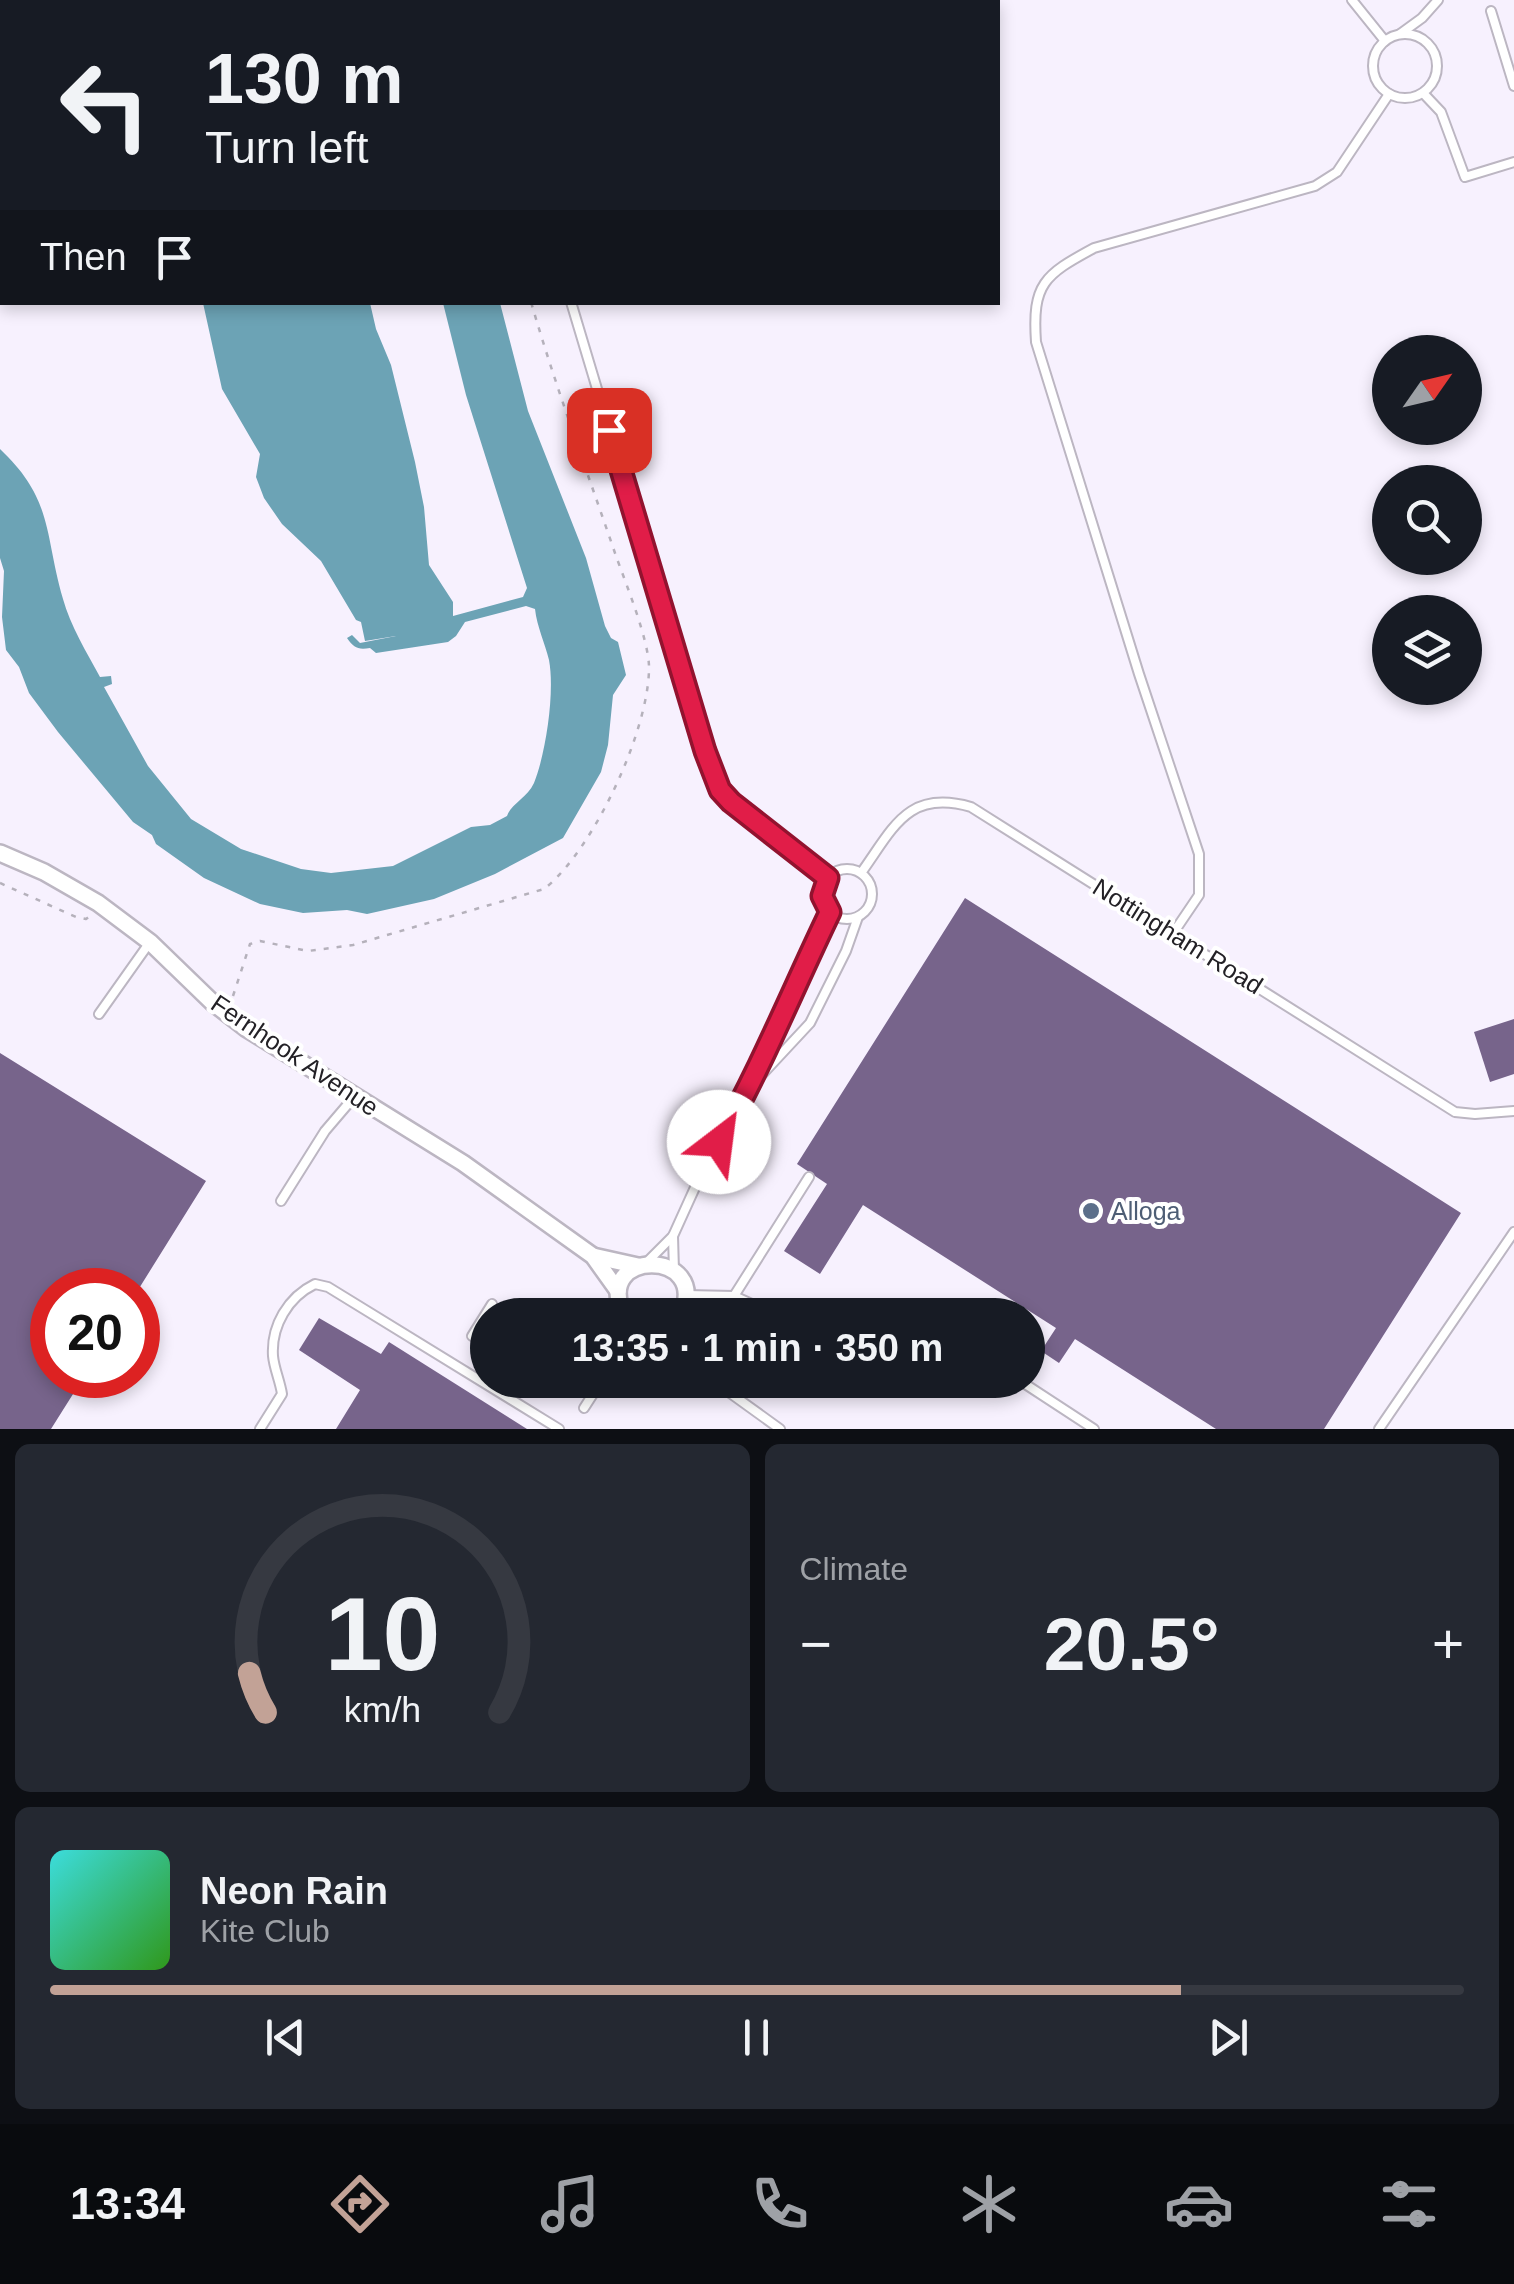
<!DOCTYPE html>
<meta charset="utf-8">
<style>
body{margin:0;font-family:Helvetica,sans-serif;background:#242831;color:#f1f3f6;height:100vh;display:flex;flex-direction:column;font-size:38px;white-space:nowrap}
*{box-sizing:border-box;margin:0}
p{font-size:32px;color:#9ea1a6}
.icon{flex:none;width:55px;height:55px;fill:none;stroke:currentColor;stroke-width:2;stroke-linecap:round;stroke-linejoin:round}
.map{position:relative;height:1429px;overflow:hidden}
.drawer{display:flex;flex-direction:column;gap:15px;padding:15px;background:#0d0f14;flex:1}
.drawer>*{flex:none}
.guide{position:absolute;left:0px;top:0px;width:1000px;height:305px;box-shadow:0 5px 15px #0003;background:#171b24;color:#f1f3f6;overflow:hidden}
.needle{width:65px;rotate:56deg}
.fabs{position:absolute;left:1372px;top:335px;display:grid;gap:20px}
.fabs a{display:grid;place-items:center;width:110px;height:110px;border-radius:50%;background:#171b24;box-shadow:0 5px 15px #0003;font-size:50px}
.speed{position:absolute;left:30px;top:1268px;display:flex;gap:20px;font-size:50px;font-weight:700;text-align:center}
.speed>*{display:grid;place-content:center;width:130px;height:130px;border-radius:50%;background:#171b24;box-shadow:0 5px 15px #0003;line-height:1}
.speed .limit{border:15px solid #d22;background:#fff;color:#111}
.pin{position:absolute;display:grid;place-items:center;width:85px;height:85px;color:#fff;margin:-42px;border-radius:20px;box-shadow:0 5px 15px #0006}
.me{position:absolute;width:110px;margin:-55px;rotate:30deg;stroke-linejoin:round;filter:drop-shadow(0 0 8px #0008)}
.turn{display:flex;align-items:center;gap:35px;height:210px;padding:0 40px;font-size:45px}
.turn .icon{width:130px;height:130px;stroke-width:2.5}
.turn b{display:block;font-size:70px;line-height:85px}
.then{display:flex;align-items:center;height:95px;padding:0 40px;background:#0003;gap:20px;font-size:38px}
.big{font-size:75px;font-weight:700;line-height:1.1}
.drawer .tile{flex:1;display:flex;flex-direction:column;justify-content:center;gap:15px;min-width:0;padding:0 35px;border-radius:15px;background:#242831}
.drawer .dial{align-items:center;gap:0}
.dial svg{height:260px;overflow:visible;fill:none;stroke:#363941;stroke-width:7;stroke-linecap:round;text-anchor:middle}
.dial text{fill:#f1f3f6;stroke:none}
.song{display:flex;align-items:center;gap:30px}
.cover{width:120px;height:120px;border-radius:15px;background:linear-gradient(135deg,hsl(180 70% 55%),hsl(110 70% 35%))}
.played{height:10px;border-radius:5px;background:linear-gradient(90deg,#c2a296 80%,#363941 80%)}
.keys{display:flex;justify-content:space-around;direction:ltr}
.heat{display:flex;justify-content:space-between;align-items:center;font-size:55px;direction:ltr}
.drawer .tiles{flex:1;display:grid;gap:15px;grid-template-columns:1fr 1fr}
.tile:last-child{grid-column:span 2}
.trip{position:absolute;left:470px;top:1298px;width:575px;height:100px;border-radius:50px;background:#171b24;box-shadow:0 5px 15px #0003;font-weight:700;line-height:100px;text-align:center}
.tab-bar{display:flex;height:160px;justify-content:space-around;align-items:center;background:#090b0e;color:#9ea1a6}
.tab-bar .icon{width:70px;height:70px}
.tab-bar .selected{color:#c2a296}
.tab-bar b{font-size:45px;color:#f1f3f6}
.map>svg:first-child{display:block}
</style>
<div class="map">
<svg width="1514" height="1429" viewBox="0 0 1514 1429">
<rect width="100%" height="100%" fill="#f7f1fe"/>
<g fill="#6ca3b5">
<polygon points="0,0 231,2 2,2 0,258"/>
<path d="M 203,303 L 370,303 L 376,329 L 391,365 L 415,462 L 424,507 L 429,565 L 453,602 L 453,616 L 523,597 L 527,588 L 466,395 L 443,303 L 500,303 L 528,411 L 586,558 L 605,626 L 611,638 L 618,642 L 626,675 L 613,695 L 608,745 L 601,772 L 563,838 L 495,874 L 434,899 L 367,914 L 347,910 L 303,913 L 260,904 L 204,878 L 156,844 L 152,835 L 133,822 L 58,732 L 29,693 L 19,667 L 6,650 L 2,617 L 4,571 L 0,558 L 0,449 C 54,500 44,534 63,599 C 70,625 87,653 100,677 L 111,676 L 112,684 L 104,687 L 148,766 L 191,819 L 241,849 L 301,869 L 331,873 L 393,866 L 471,827 L 490,825 L 507,816 C 511,804 527,798 534,783 C 546,753 555,692 549,660 C 545,643 537,627 535,609 L 526,606 L 465,622 L 456,636 L 448,642 L 376,653 L 370,648 C 358,650 354,648 347,638 L 352,635 L 360,643 L 396,636 L 365,641 L 361,622 L 356,620 L 321,561 L 282,524 L 264,498 L 256,477 L 260,454 L 222,389 Z"/>
</g>
<g fill="#77648b">
<polygon points="965,898 1461,1213 1324,1429 1216,1429 1075,1339 1059,1363 1041,1351 1056,1328 863,1205 820,1274 784,1251 827,1184 797,1164"/>
<polygon points="1514,1019 1514,1074 1490,1082 1474,1032"/>
<polygon points="0,1053 206,1181 138,1290 52,1290 52,1375 85,1375 51,1429 0,1429"/>
<polygon points="319,1318 381,1354 389,1342 527,1429 336,1429 360,1390 299,1350"/>
</g>
<g fill="none" stroke-linecap="round" stroke-linejoin="round">
<g stroke="#bcb6c2" stroke-width="12">
<g id="lane">
<polyline points="479,0 479,2"/>
<polyline points="1352,0 1385,41"/>
<polyline points="1491,11 1514,86"/>
<circle cx="1405" cy="66" r="32"/>
<polyline points="1400,34 1422,18 1438,0"/>
<polyline points="1423,93 1441,112 1465,177 1514,162"/>
<polyline points="571,302 712,773 720,791 731,802 828,878"/>
<circle cx="847" cy="894" r="25"/>
<path d="M 861,873 C 894,827 908,789 971,807 L 1455,1112 L 1475,1114 L 1514,1111"/>
<path d="M 1174,932 L 1199,895 L 1199,854 L 1139,674 L 1036,342 C 1032,284 1044,275 1094,248 L 1315,186 L 1337,172 L 1389,94"/>
<polyline points="99,1014 150,942"/>
<polyline points="756,1081 810,1023 846,951 858,917"/>
<polyline points="281,1201 325,1131 354,1097"/>
<polyline points="673,1236 674,1271"/>
<polyline points="646,1263 673,1236 702,1172 752,1084 786,1002 830,912"/>
<polyline points="686,1295 734,1296 776,1315"/>
<polyline points="734,1296 809,1177"/>
<polyline points="901,1315 906,1307 918,1315"/>
<polyline points="472,1336 492,1304"/>
<polyline points="712,1380 780,1429"/>
<polyline points="841,1380 855,1388 860,1380"/>
<polyline points="1019,1380 1094,1429"/>
<polyline points="584,1408 602,1380"/>
<path d="M 260,1429 L 282,1394 C 280,1381 274,1368 273,1356 C 271,1326 288,1297 315,1284 L 328,1287 L 559,1429"/>
<polyline points="1379,1429 1514,1232"/>
</g>
</g>
<g stroke="#bcb6c2" stroke-width="20">
<g id="street">
<polyline points="0,853 44,872 98,903 150,942 212,1002 247,1029 463,1163 593,1256 618,1291"/>
<polyline points="593,1256 638,1266"/>
<path d="M 624,1315 C 591,1248 712,1248 681,1315"/>
</g>
</g>
<g stroke="#b5b1bb" stroke-width="2.5" stroke-dasharray="5 8" stroke-linecap="butt">
<polyline points="450,0 450,2"/>
<polyline points="0,883 76,917 86,919 90,916"/>
<path d="M 233,996 L 250,944 L 260,941 L 308,951 L 353,945 L 544,889 C 593,851 650,729 649,666 C 648,638 626,584 616,556 C 587,471 556,388 531,302"/>
</g>
<use href="#lane" stroke="#fff" stroke-width="8"/>
<use href="#street" stroke="#fff" stroke-width="15"/>
</g>
<g fill="none" stroke-linecap="round" stroke-linejoin="round">
<g stroke="#92132f" stroke-width="25">
<path id="route" d="M 609,430 L 705,751 L 720,790 L 731,802 L 828,878 L 822,896 L 830,912 C 793,989 761,1068 719,1142"/>
</g>
<use href="#route" stroke="#e11d48" stroke-width="18"/>
</g>
<circle fill="#5c6f8a" stroke="#fff" stroke-width="4" cx="1091" cy="1211" r="10"/>
<g text-anchor="middle" stroke-width="8" stroke-linejoin="round" paint-order="stroke">
<g font-size="25" fill="#232126" stroke="#fff">
<text transform="translate(1178 936) rotate(32)" y="9">Nottingham Road</text>
<text transform="translate(295 1055) rotate(34)" y="9">Fernhook Avenue</text>
</g>
<g font-size="25" fill="#4e5e75" stroke="#fff" text-anchor="start">
<text x="1111" y="1220">Alloga</text>
</g>
</g>
</svg>
<div class="fabs">
<a><svg class="needle" viewBox="-14 -14 28 28"><path d="M0-13l5 13h-10z" fill="#e53935"/><path d="M0 13l5-13h-10z" fill="#9ea1a6"/></svg></a>
<a><svg class="icon" aria-label="search" viewBox="0 0 24 24"><circle cx="10" cy="10" r="6"/><path d="M15 15l6 6"/></svg></a>
<a><svg class="icon" aria-label="layers" viewBox="0 0 24 24"><path d="M12 4l9 5-9 5-9-5zM3 14l9 5 9-5"/></svg></a>
</div>
<div class="speed"><div class="limit">20</div></div>
<div class="pin" style="left:609px;top:430px;background:#d93025"><svg class="icon" aria-label="arrive" viewBox="0 0 24 24"><path d="M6 21V4h12l-3 4 3 4H6"/></svg></div>
<svg class="me" style="left:719px;top:1142px" viewBox="-20 -20 40 40"><circle r="19" fill="#fff"/><path d="M0-13L10 11 0 6-10 11z" fill="#e11d48"/></svg>
<div class="trip">13:35 · 1 min · 350 m</div>
<div class="guide">
<div class="turn"><svg class="icon" aria-label="left" viewBox="0 0 24 24"><path d="M17 20v-9H6M10 6l-5 5 5 5"/></svg><div><b>130 m</b>Turn left</div></div>
<div class="then">Then<svg class="icon" aria-label="arrive" viewBox="0 0 24 24"><path d="M6 21V4h12l-3 4 3 4H6"/></svg></div>
</div>
</div>
<section class="drawer">
<div class="tiles">
<div class="tile dial"><svg viewBox="0 0 100 80">
<path d="M14 69A42 42 0 1 1 86 69"/>
<path d="M14 69A42 42 0 0 1 9 57" stroke="#c2a296"/>
<text x="50" y="56" font-size="32" font-weight="700">10</text>
<text x="50" y="72" font-size="11">km/h</text>
</svg></div>
<div class="tile"><p>Climate</p>
<div class="heat"><a>−</a><b class="big">20.5°</b><a>+</a></div>
</div>
<div class="tile">
<div class="song"><i class="cover"></i><div><b>Neon Rain</b><p>Kite Club</p></div></div>
<div class="played"></div>
<div class="keys"><svg class="icon" aria-label="previous" viewBox="0 0 24 24"><path d="M18 5L8 12l10 7zM5 5v14"/></svg><svg class="icon" aria-label="pause" viewBox="0 0 24 24"><path d="M8 5v14M16 5v14"/></svg><svg class="icon" aria-label="next" viewBox="0 0 24 24"><path d="M6 5l10 7-10 7zM19 5v14"/></svg></div>
</div>
</div>
</section>
<nav class="tab-bar">
<b>13:34</b>
<svg class="icon selected" aria-label="directions" viewBox="0 0 24 24"><path d="M12 3l9 9-9 9-9-9zM9 14v-3h6M13 9l2 2-2 2"/></svg>
<svg class="icon" aria-label="music" viewBox="0 0 24 24"><path d="M9 18V5l10-2v13"/><circle cx="6" cy="18" r="3"/><circle cx="16" cy="16" r="3"/></svg>
<svg class="icon" aria-label="phone" viewBox="0 0 24 24"><path d="M5 4h4l2 5-3 2q2 4 5 5l2-3 5 2v4C11 20 4 13 5 4z"/></svg>
<svg class="icon" aria-label="climate" viewBox="0 0 24 24"><path d="M12 3v18M4 7l16 10M4 17L20 7"/></svg>
<svg class="icon" aria-label="car" viewBox="0 0 24 24"><path d="M5 17H2v-5l4-1 3-4h7l3 4 3 1v5h-3M9 17h6M6 11h13"/><circle cx="7" cy="17" r="2"/><circle cx="17" cy="17" r="2"/></svg>
<svg class="icon" aria-label="filters" viewBox="0 0 24 24"><path d="M4 7h16M4 17h16"/><circle cx="9" cy="7" r="2"/><circle cx="15" cy="17" r="2"/></svg>
</nav>
